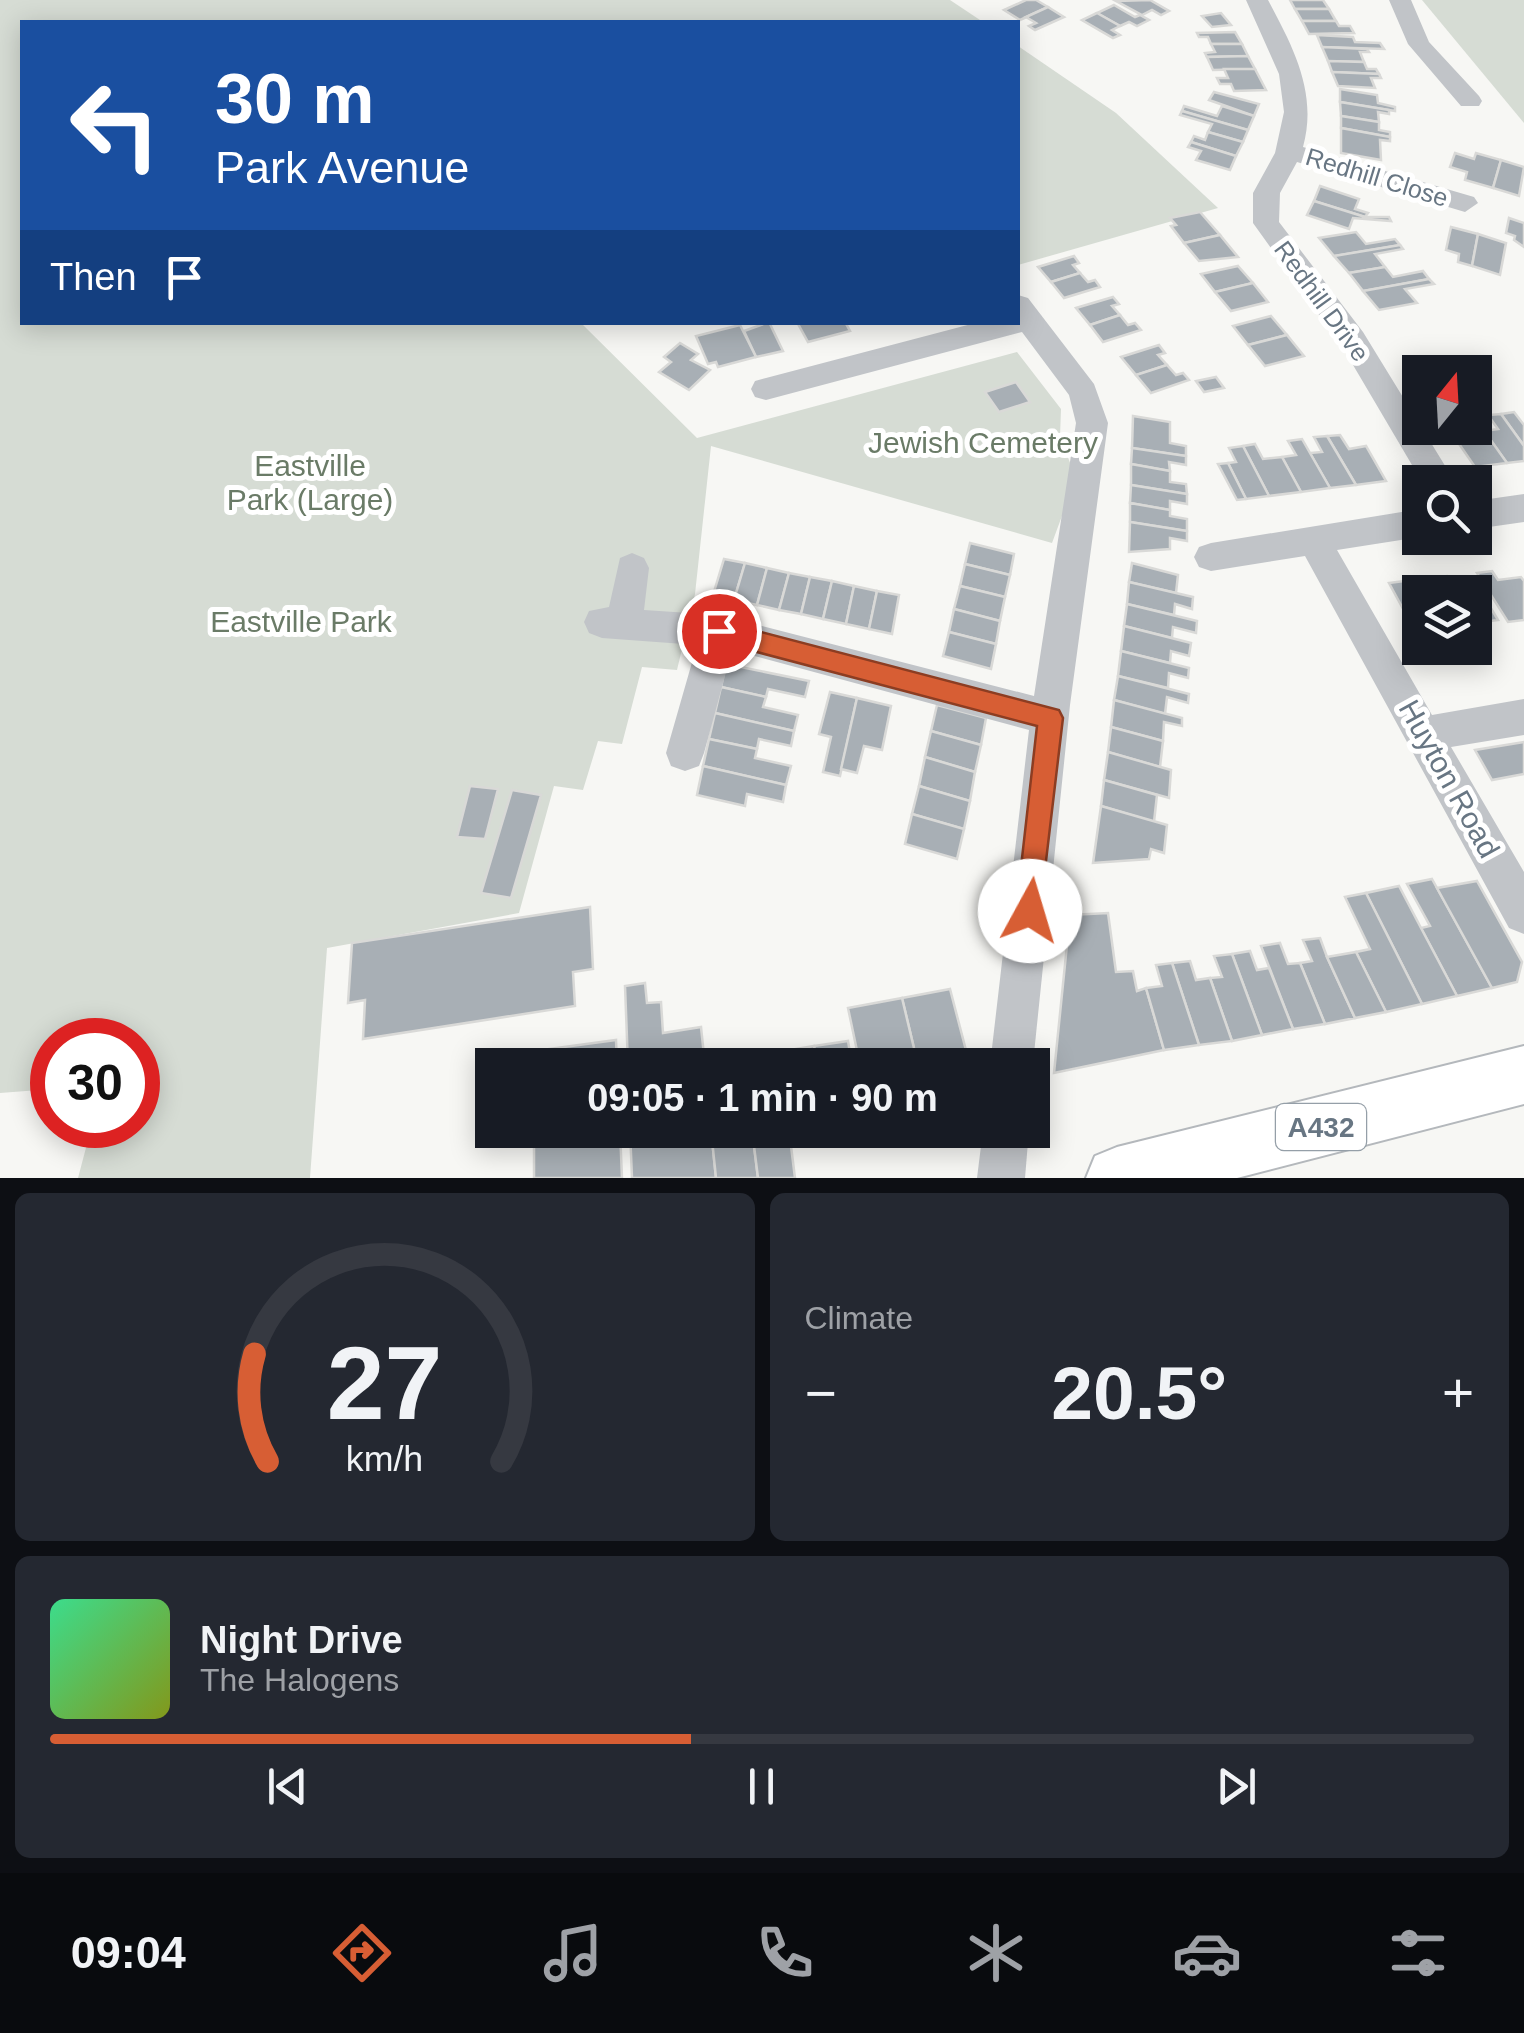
<!DOCTYPE html>
<meta charset="utf-8">
<style>
body{margin:0;font-family:Helvetica,sans-serif;background:#242831;color:#f1f3f6;height:100vh;display:flex;flex-direction:column;font-size:38px;white-space:nowrap}
*{box-sizing:border-box;margin:0}
p{font-size:32px;color:#9ea1a6}
.icon{flex:none;width:55px;height:55px;fill:none;stroke:currentColor;stroke-width:2;stroke-linecap:round;stroke-linejoin:round}
.map{position:relative;height:1178px;overflow:hidden}
.sheet{display:flex;flex-direction:column;gap:15px;padding:15px;background:#0d0f14;flex:1}
.sheet>*{flex:none}
.hud{position:absolute;left:20px;top:20px;width:1000px;height:305px;border-radius:0px;box-shadow:0 5px 25px #0003;background:#1a4fa0;color:#fff;overflow:hidden}
.needle{width:65px;rotate:18deg}
.buttons{position:absolute;left:1402px;top:355px;display:grid;gap:20px}
.buttons a{display:grid;place-items:center;width:90px;height:90px;border-radius:0px;background:#171b24;box-shadow:0 5px 25px #0003;font-size:50px}
.speed{position:absolute;left:30px;top:1018px;display:flex;gap:20px;font-size:50px;font-weight:700;text-align:center}
.speed>*{display:grid;place-content:center;width:130px;height:130px;border-radius:50%;background:#171b24;box-shadow:0 5px 25px #0003;line-height:1}
.speed .limit{border:15px solid #d22;background:#fff;color:#111}
.pin{position:absolute;display:grid;place-items:center;width:85px;height:85px;color:#fff;margin:-42px;border:5px solid #fff;border-radius:50%;box-shadow:0 2px 10px #0007}
.me{position:absolute;width:110px;margin:-55px;rotate:6deg;stroke-linejoin:round;filter:drop-shadow(0 0 8px #0008)}
.turn{display:flex;align-items:center;gap:35px;height:210px;padding:0 30px;font-size:45px}
.turn .icon{width:130px;height:130px;stroke-width:2.5}
.turn b{display:block;font-size:70px;line-height:85px}
.then{display:flex;align-items:center;height:95px;padding:0 30px;background:#0003;gap:20px;font-size:38px}
.big{font-size:75px;font-weight:700;line-height:1.1}
.sheet .tile{flex:1;display:flex;flex-direction:column;justify-content:center;gap:15px;min-width:0;padding:0 35px;border-radius:15px;background:#242831}
.sheet .dial{align-items:center;gap:0}
.dial svg{height:260px;overflow:visible;fill:none;stroke:#363941;stroke-width:7;stroke-linecap:round;text-anchor:middle}
.dial text{fill:#f1f3f6;stroke:none}
.song{display:flex;align-items:center;gap:30px}
.cover{width:120px;height:120px;border-radius:15px;background:linear-gradient(135deg,hsl(150 70% 55%),hsl(70 70% 35%))}
.played{height:10px;border-radius:5px;background:linear-gradient(90deg,#d75e34 45%,#363941 45%)}
.keys{display:flex;justify-content:space-around;direction:ltr}
.heat{display:flex;justify-content:space-between;align-items:center;font-size:55px;direction:ltr}
.sheet .tiles{flex:1;display:grid;gap:15px;grid-template-columns:1fr 1fr}
.tile:last-child{grid-column:span 2}
.trip{position:absolute;left:475px;top:1048px;width:575px;height:100px;border-radius:0px;background:#171b24;box-shadow:0 5px 25px #0003;font-weight:700;line-height:100px;text-align:center}
.tab-bar{display:flex;height:160px;justify-content:space-around;align-items:center;background:#090b0e;color:#9ea1a6}
.tab-bar .icon{width:70px;height:70px}
.tab-bar .current{color:#d75e34}
.tab-bar b{font-size:45px;color:#f1f3f6}
.map>svg:first-child{display:block}
</style>
<div class="map">
<svg width="1524" height="1178" viewBox="0 0 1524 1178">
<rect width="100%" height="100%" fill="#f7f7f4"/>
<g fill="#d6dcd4">
<polygon points="0,0 950,0 983,22 22,22 22,322 581,323 697,438 1017,352 1061,409 1060,437 1076,478 1052,543 711,446 695,594 677,670 642,667 622,744 598,741 583,790 554,786 519,913 327,948 310,1178 78,1178 92,1125 138,1125 138,1040 52,1040 52,1089 0,1093"/>
<polygon points="1422,0 1524,0 1524,123"/>
<polygon points="1018,46 1116,113 1218,208 1018,265"/>
</g>
<g fill="#a8afb5" stroke="#d9d9d7" stroke-width="2.5">
<polygon points="1026,0 1036,0 1048,7 1020,20 1004,10"/>
<polygon points="1150,0 1169,11 1161,15 1152,10 1142,15 1116,1"/>
<polygon points="1290,0 1323,0 1329,9 1295,9"/>
<polygon points="1114,5 1135,17 1140,15 1149,20 1137,26 1129,22 1120,26 1097,13"/>
<polygon points="1048,7 1064,17 1035,30 1029,26 1036,23 1026,17"/>
<polygon points="1295,9 1329,9 1336,21 1302,21"/>
<polygon points="1097,13 1120,26 1112,30 1120,35 1113,38 1082,20"/>
<polygon points="1221,13 1231,25 1212,27 1202,16"/>
<polygon points="1302,21 1336,21 1339,26 1350,26 1354,33 1309,34"/>
<polygon points="1235,32 1242,44 1211,44 1208,37 1199,37 1197,33"/>
<polygon points="1317,35 1353,37 1355,42 1380,43 1384,49 1322,47"/>
<polygon points="1211,44 1242,44 1248,56 1207,57 1205,53 1215,52"/>
<polygon points="1322,47 1367,49 1369,52 1360,52 1364,62 1328,61"/>
<polygon points="1248,56 1255,69 1213,70 1207,57"/>
<polygon points="1328,61 1364,62 1367,69 1376,69 1379,74 1332,72"/>
<polygon points="1224,69 1255,69 1266,90 1234,91 1231,84 1220,84 1217,78 1228,78"/>
<polygon points="1332,72 1379,74 1381,78 1371,78 1375,88 1338,86"/>
<polygon points="1340,89 1377,95 1378,103 1395,107 1395,111 1340,102"/>
<polygon points="1214,92 1259,104 1254,116 1209,100"/>
<polygon points="1340,102 1389,110 1389,114 1378,112 1379,122 1341,116"/>
<polygon points="1184,106 1217,116 1222,106 1254,116 1248,130 1182,111"/>
<polygon points="1182,111 1248,130 1243,142 1208,132 1212,124 1180,115"/>
<polygon points="1341,116 1379,122 1379,130 1390,132 1390,137 1341,128"/>
<polygon points="1341,128 1390,137 1390,141 1380,140 1381,160 1341,153"/>
<polygon points="1208,132 1243,142 1236,156 1191,142 1194,136 1205,140"/>
<polygon points="1191,142 1236,156 1230,170 1196,160 1201,151 1188,147"/>
<polygon points="1455,153 1474,159 1476,153 1501,160 1493,188 1465,180 1467,172 1450,167"/>
<polygon points="1501,160 1524,167 1519,196 1493,188"/>
<polygon points="1320,186 1359,199 1355,209 1368,213 1365,217 1314,201"/>
<polygon points="1314,201 1365,217 1389,217 1391,221 1353,218 1349,229 1307,215"/>
<polygon points="1200,212 1220,235 1184,243 1171,226 1176,225 1170,218"/>
<polygon points="1509,218 1524,223 1524,247 1514,240 1515,236 1506,233"/>
<polygon points="1451,227 1478,234 1472,266 1458,262 1459,254 1446,250"/>
<polygon points="1356,232 1366,244 1395,239 1400,245 1334,256 1319,238"/>
<polygon points="1478,234 1506,243 1500,275 1472,266"/>
<polygon points="1220,235 1238,257 1199,261 1184,243"/>
<polygon points="1400,245 1403,249 1375,254 1385,267 1349,273 1334,256"/>
<polygon points="1074,256 1079,263 1073,265 1080,273 1051,282 1038,267"/>
<polygon points="1238,266 1253,283 1215,292 1201,274"/>
<polygon points="1385,267 1393,277 1423,271 1429,279 1363,291 1349,273"/>
<polygon points="1080,273 1088,282 1095,280 1100,287 1064,298 1051,282"/>
<polygon points="1429,279 1434,284 1405,289 1417,303 1379,310 1363,291"/>
<polygon points="1253,283 1268,302 1231,311 1215,292"/>
<polygon points="1113,297 1119,304 1112,306 1120,315 1090,325 1076,308"/>
<polygon points="1120,315 1128,325 1135,323 1141,330 1103,342 1090,325"/>
<polygon points="1271,316 1287,335 1248,345 1233,326"/>
<polygon points="769,322 783,351 756,357 744,331"/>
<polygon points="797,322 845,322 850,331 808,342"/>
<polygon points="740,325 756,357 718,367 716,362 708,364 696,336"/>
<polygon points="1287,335 1304,356 1265,366 1248,345"/>
<polygon points="680,343 698,354 691,360 710,370 689,390 659,372 671,362 664,357"/>
<polygon points="1159,345 1165,353 1158,355 1167,365 1136,375 1121,357"/>
<polygon points="1167,365 1176,375 1183,373 1189,380 1151,393 1136,375"/>
<polygon points="1216,377 1224,388 1204,392 1196,381"/>
<polygon points="1016,382 1030,402 999,412 985,392"/>
<polygon points="1514,412 1524,425 1524,446 1501,414"/>
<polygon points="1501,414 1524,446 1524,461 1507,463 1484,431 1498,429 1488,415"/>
<polygon points="1133,416 1170,422 1170,443 1186,446 1186,456 1132,448"/>
<polygon points="1475,422 1478,422 1507,463 1475,467 1448,428 1475,428"/>
<polygon points="1340,435 1349,449 1366,446 1386,481 1356,485 1327,436"/>
<polygon points="1327,436 1356,485 1330,488 1310,453 1322,452 1314,437"/>
<polygon points="1302,439 1330,488 1301,492 1282,457 1296,455 1288,441"/>
<polygon points="1255,444 1263,459 1282,457 1301,492 1269,496 1243,446"/>
<polygon points="1243,446 1269,496 1246,499 1228,463 1236,462 1229,448"/>
<polygon points="1132,448 1186,456 1186,465 1169,462 1170,471 1131,464"/>
<polygon points="1228,463 1246,499 1237,500 1218,464"/>
<polygon points="1131,464 1170,471 1170,482 1186,484 1187,494 1131,485"/>
<polygon points="1131,485 1187,494 1187,504 1170,501 1170,510 1130,503"/>
<polygon points="1130,503 1170,510 1170,516 1187,519 1187,531 1130,522"/>
<polygon points="1130,522 1187,531 1187,541 1170,538 1170,549 1129,552"/>
<polygon points="970,543 1014,554 1010,575 965,564"/>
<polygon points="724,559 745,563 734,600 713,595"/>
<polygon points="745,563 767,568 757,605 734,600"/>
<polygon points="1132,563 1178,575 1176,593 1129,582"/>
<polygon points="965,564 1010,575 1005,597 960,586"/>
<polygon points="767,568 789,573 779,610 757,605"/>
<polygon points="1492,571 1498,580 1521,577 1524,581 1524,620 1508,622 1477,573"/>
<polygon points="789,573 810,577 801,614 779,610"/>
<polygon points="1447,576 1453,586 1476,583 1498,620 1475,623 1475,592 1440,592 1432,578"/>
<polygon points="810,577 832,581 823,619 801,614"/>
<polygon points="832,581 854,586 846,624 823,619"/>
<polygon points="1404,581 1410,590 1433,588 1436,592 1420,592 1420,640 1389,583"/>
<polygon points="1129,582 1193,597 1192,609 1175,604 1174,615 1127,604"/>
<polygon points="854,586 877,591 869,629 846,624"/>
<polygon points="960,586 1005,597 1000,621 954,609"/>
<polygon points="877,591 899,595 892,634 869,629"/>
<polygon points="1127,604 1197,621 1196,633 1173,627 1172,638 1124,626"/>
<polygon points="954,609 1000,621 996,644 949,632"/>
<polygon points="1124,626 1191,643 1189,656 1171,651 1170,663 1121,651"/>
<polygon points="949,632 996,644 991,669 943,656"/>
<polygon points="1121,651 1189,668 1188,678 1169,673 1168,688 1118,676"/>
<polygon points="726,664 809,681 805,697 768,689 766,697 721,687"/>
<polygon points="1118,676 1189,694 1188,703 1167,697 1165,714 1114,700"/>
<polygon points="721,687 766,697 763,707 798,715 794,731 715,713"/>
<polygon points="830,692 857,698 840,776 823,772 831,737 819,734"/>
<polygon points="857,698 891,706 882,750 864,746 857,773 841,769"/>
<polygon points="1114,700 1182,718 1182,726 1164,722 1163,741 1111,727"/>
<polygon points="937,705 986,718 981,745 931,731"/>
<polygon points="715,713 794,731 791,746 759,739 757,749 709,739"/>
<polygon points="1111,727 1163,741 1160,767 1108,752"/>
<polygon points="931,731 981,745 975,772 925,757"/>
<polygon points="709,739 757,749 755,758 791,766 786,785 703,766"/>
<polygon points="1524,742 1524,774 1492,780 1475,750"/>
<polygon points="1108,752 1171,770 1169,798 1104,780"/>
<polygon points="925,757 975,772 970,801 919,786"/>
<polygon points="703,766 786,785 783,802 747,794 745,806 697,795"/>
<polygon points="1104,780 1157,795 1154,822 1101,806"/>
<polygon points="470,786 498,789 485,839 457,837"/>
<polygon points="919,786 970,801 964,829 912,814"/>
<polygon points="512,790 541,795 511,898 481,893"/>
<polygon points="1101,806 1167,825 1164,853 1151,849 1149,859 1093,863"/>
<polygon points="912,814 964,829 957,859 905,844"/>
<polygon points="1432,879 1437,888 1492,988 1457,996 1421,928 1430,926 1407,884"/>
<polygon points="1477,881 1522,962 1517,982 1492,988 1437,888"/>
<polygon points="1399,886 1421,928 1457,996 1422,1004 1366,893"/>
<polygon points="1366,893 1422,1004 1386,1012 1356,952 1370,949 1345,897"/>
<polygon points="590,907 593,969 573,972 575,1006 363,1039 365,1000 348,1003 352,943"/>
<polygon points="1108,913 1116,972 1133,971 1137,991 1146,988 1164,1050 1054,1073 1070,915"/>
<polygon points="1320,938 1327,957 1355,1018 1325,1024 1300,963 1312,961 1303,940"/>
<polygon points="1280,943 1288,964 1300,963 1325,1024 1293,1029 1261,946"/>
<polygon points="1250,951 1257,970 1269,968 1293,1029 1262,1035 1232,954"/>
<polygon points="1356,952 1386,1012 1355,1018 1327,957"/>
<polygon points="1232,954 1262,1035 1232,1041 1210,978 1222,977 1214,956"/>
<polygon points="1190,961 1196,980 1210,978 1232,1041 1199,1045 1172,963"/>
<polygon points="1172,963 1199,1045 1164,1050 1146,988 1162,986 1156,965"/>
<polygon points="645,983 647,1003 661,1002 663,1033 701,1027 705,1065 628,1065 625,986"/>
<polygon points="950,989 968,1058 956,1061 957,1065 918,1065 902,998"/>
<polygon points="902,998 918,1065 860,1065 848,1008"/>
<polygon points="616,1040 617,1065 534,1065 534,1051"/>
<polygon points="848,1041 852,1065 817,1065 814,1046"/>
<polygon points="814,1046 817,1065 780,1065 778,1052"/>
<polygon points="778,1052 780,1065 744,1065 743,1058"/>
<polygon points="534,1130 620,1130 622,1178 534,1178"/>
<polygon points="630,1130 711,1130 716,1178 632,1178"/>
<polygon points="711,1130 752,1130 758,1178 716,1178"/>
<polygon points="752,1130 789,1130 795,1178 758,1178"/>
</g>
<g fill="none" stroke-linecap="round" stroke-linejoin="round">
<g stroke="#b4b8bc" stroke-width="4">
<polygon id="major" points="1524,1046 1524,1104 1237,1178 1086,1178 1095,1156 1117,1147"/>
</g>
<g fill="#c1c4c8" fill-rule="evenodd">
<path d="M 1246,0 L 1268,0 C 1293,47 1318,93 1303,147 L 1474,197 L 1478,203 L 1465,212 L 1297,162 L 1280,193 L 1279,222 L 1363,332 L 1455,482 L 1422,482 L 1343,348 L 1253,223 L 1253,193 L 1275,153 L 1284,112 L 1279,74 Z"/>
<polygon points="1389,0 1411,0 1429,42 1479,96 1482,101 1479,106 1461,106 1408,44"/>
<polygon points="1018,295 1028,298 1094,384 1108,423 1070,705 1032,1073 1032,1065 990,1065 1029,730 732,650 704,753 699,766 685,771 671,766 666,753 697,645 602,638 589,633 584,622 589,611 609,607 620,558 632,553 644,558 649,568 644,610 719,615 1034,696 1076,423 1069,395 1022,332 766,400 755,397 751,389 755,381 766,378 979,322 1018,322"/>
<polygon points="1524,494 1524,522 1475,529 1475,501"/>
<polygon points="1420,509 1420,537 1337,550 1432,715 1524,699 1524,735 1451,747 1524,872 1524,934 1509,928 1305,556 1211,571 1199,567 1194,557 1199,547 1211,543"/>
<polygon points="983,1130 1029,1130 1025,1178 977,1178"/>
</g>
<use href="#major" fill="#fff" fill-rule="evenodd"/>
</g>
<polygon fill="#d75e34" stroke="#8c3d22" stroke-width="2.5" points="719,621 1059,710 1063,718 1039,920 1030,924 1020,920 1016,911 1037,726 719,642 711,639 707,631 711,624"/>
<g text-anchor="middle" stroke-width="10" stroke-linejoin="round" paint-order="stroke">
<g font-size="25" fill="#687683" stroke="#fff">
<text transform="translate(1377 177) rotate(17)" y="9">Redhill Close</text>
<text transform="translate(1322 301) rotate(54)" y="9">Redhill Drive</text>
</g>
<rect fill="#fff" stroke="#959fa8" stroke-width="2.5" x="1276" y="1104" width="90" height="46" rx="8"/>
<g font-size="28" font-weight="bold" fill="#687683">
<text x="1321" y="1137">A432</text>
</g>
<g font-size="30" fill="#6a7b67" stroke="#fff">
<text x="983" y="453">Jewish Cemetery</text>
<text x="310" y="476">Eastville<tspan x="310" dy="34">Park (Large)</tspan></text>
<text x="301" y="632">Eastville Park</text>
</g>
<g font-size="30" fill="#687683" stroke="#fff">
<text transform="translate(1449 779) rotate(61)" y="10">Huyton Road</text>
</g>
</g>
</svg>
<div class="buttons">
<a><svg class="needle" viewBox="-14 -14 28 28"><path d="M0-13l5 13h-10z" fill="#e53935"/><path d="M0 13l5-13h-10z" fill="#9ea1a6"/></svg></a>
<a><svg class="icon" aria-label="search" viewBox="0 0 24 24"><circle cx="10" cy="10" r="6"/><path d="M15 15l6 6"/></svg></a>
<a><svg class="icon" aria-label="layers" viewBox="0 0 24 24"><path d="M12 4l9 5-9 5-9-5zM3 14l9 5 9-5"/></svg></a>
</div>
<div class="speed"><div class="limit">30</div></div>
<div class="pin" style="left:719px;top:631px;background:#d93025"><svg class="icon" aria-label="arrive" viewBox="0 0 24 24"><path d="M6 21V4h12l-3 4 3 4H6"/></svg></div>
<svg class="me" style="left:1030px;top:911px" viewBox="-20 -20 40 40"><circle r="19" fill="#fff"/><path d="M0-13L10 11 0 6-10 11z" fill="#d75e34"/></svg>
<div class="trip">09:05 · 1 min · 90 m</div>
<div class="hud">
<div class="turn"><svg class="icon" aria-label="left" viewBox="0 0 24 24"><path d="M17 20v-9H6M10 6l-5 5 5 5"/></svg><div><b>30 m</b>Park Avenue</div></div>
<div class="then">Then<svg class="icon" aria-label="arrive" viewBox="0 0 24 24"><path d="M6 21V4h12l-3 4 3 4H6"/></svg></div>
</div>
</div>
<section class="sheet">
<div class="tiles">
<div class="tile dial"><svg viewBox="0 0 100 80">
<path d="M14 69A42 42 0 1 1 86 69"/>
<path d="M14 69A42 42 0 0 1 10 36" stroke="#d75e34"/>
<text x="50" y="56" font-size="32" font-weight="700">27</text>
<text x="50" y="72" font-size="11">km/h</text>
</svg></div>
<div class="tile"><p>Climate</p>
<div class="heat"><a>−</a><b class="big">20.5°</b><a>+</a></div>
</div>
<div class="tile">
<div class="song"><i class="cover"></i><div><b>Night Drive</b><p>The Halogens</p></div></div>
<div class="played"></div>
<div class="keys"><svg class="icon" aria-label="previous" viewBox="0 0 24 24"><path d="M18 5L8 12l10 7zM5 5v14"/></svg><svg class="icon" aria-label="pause" viewBox="0 0 24 24"><path d="M8 5v14M16 5v14"/></svg><svg class="icon" aria-label="next" viewBox="0 0 24 24"><path d="M6 5l10 7-10 7zM19 5v14"/></svg></div>
</div>
</div>
</section>
<nav class="tab-bar">
<b>09:04</b>
<svg class="icon current" aria-label="directions" viewBox="0 0 24 24"><path d="M12 3l9 9-9 9-9-9zM9 14v-3h6M13 9l2 2-2 2"/></svg>
<svg class="icon" aria-label="music" viewBox="0 0 24 24"><path d="M9 18V5l10-2v13"/><circle cx="6" cy="18" r="3"/><circle cx="16" cy="16" r="3"/></svg>
<svg class="icon" aria-label="phone" viewBox="0 0 24 24"><path d="M5 4h4l2 5-3 2q2 4 5 5l2-3 5 2v4C11 20 4 13 5 4z"/></svg>
<svg class="icon" aria-label="climate" viewBox="0 0 24 24"><path d="M12 3v18M4 7l16 10M4 17L20 7"/></svg>
<svg class="icon" aria-label="car" viewBox="0 0 24 24"><path d="M5 17H2v-5l4-1 3-4h7l3 4 3 1v5h-3M9 17h6M6 11h13"/><circle cx="7" cy="17" r="2"/><circle cx="17" cy="17" r="2"/></svg>
<svg class="icon" aria-label="filters" viewBox="0 0 24 24"><path d="M4 7h16M4 17h16"/><circle cx="9" cy="7" r="2"/><circle cx="15" cy="17" r="2"/></svg>
</nav>
